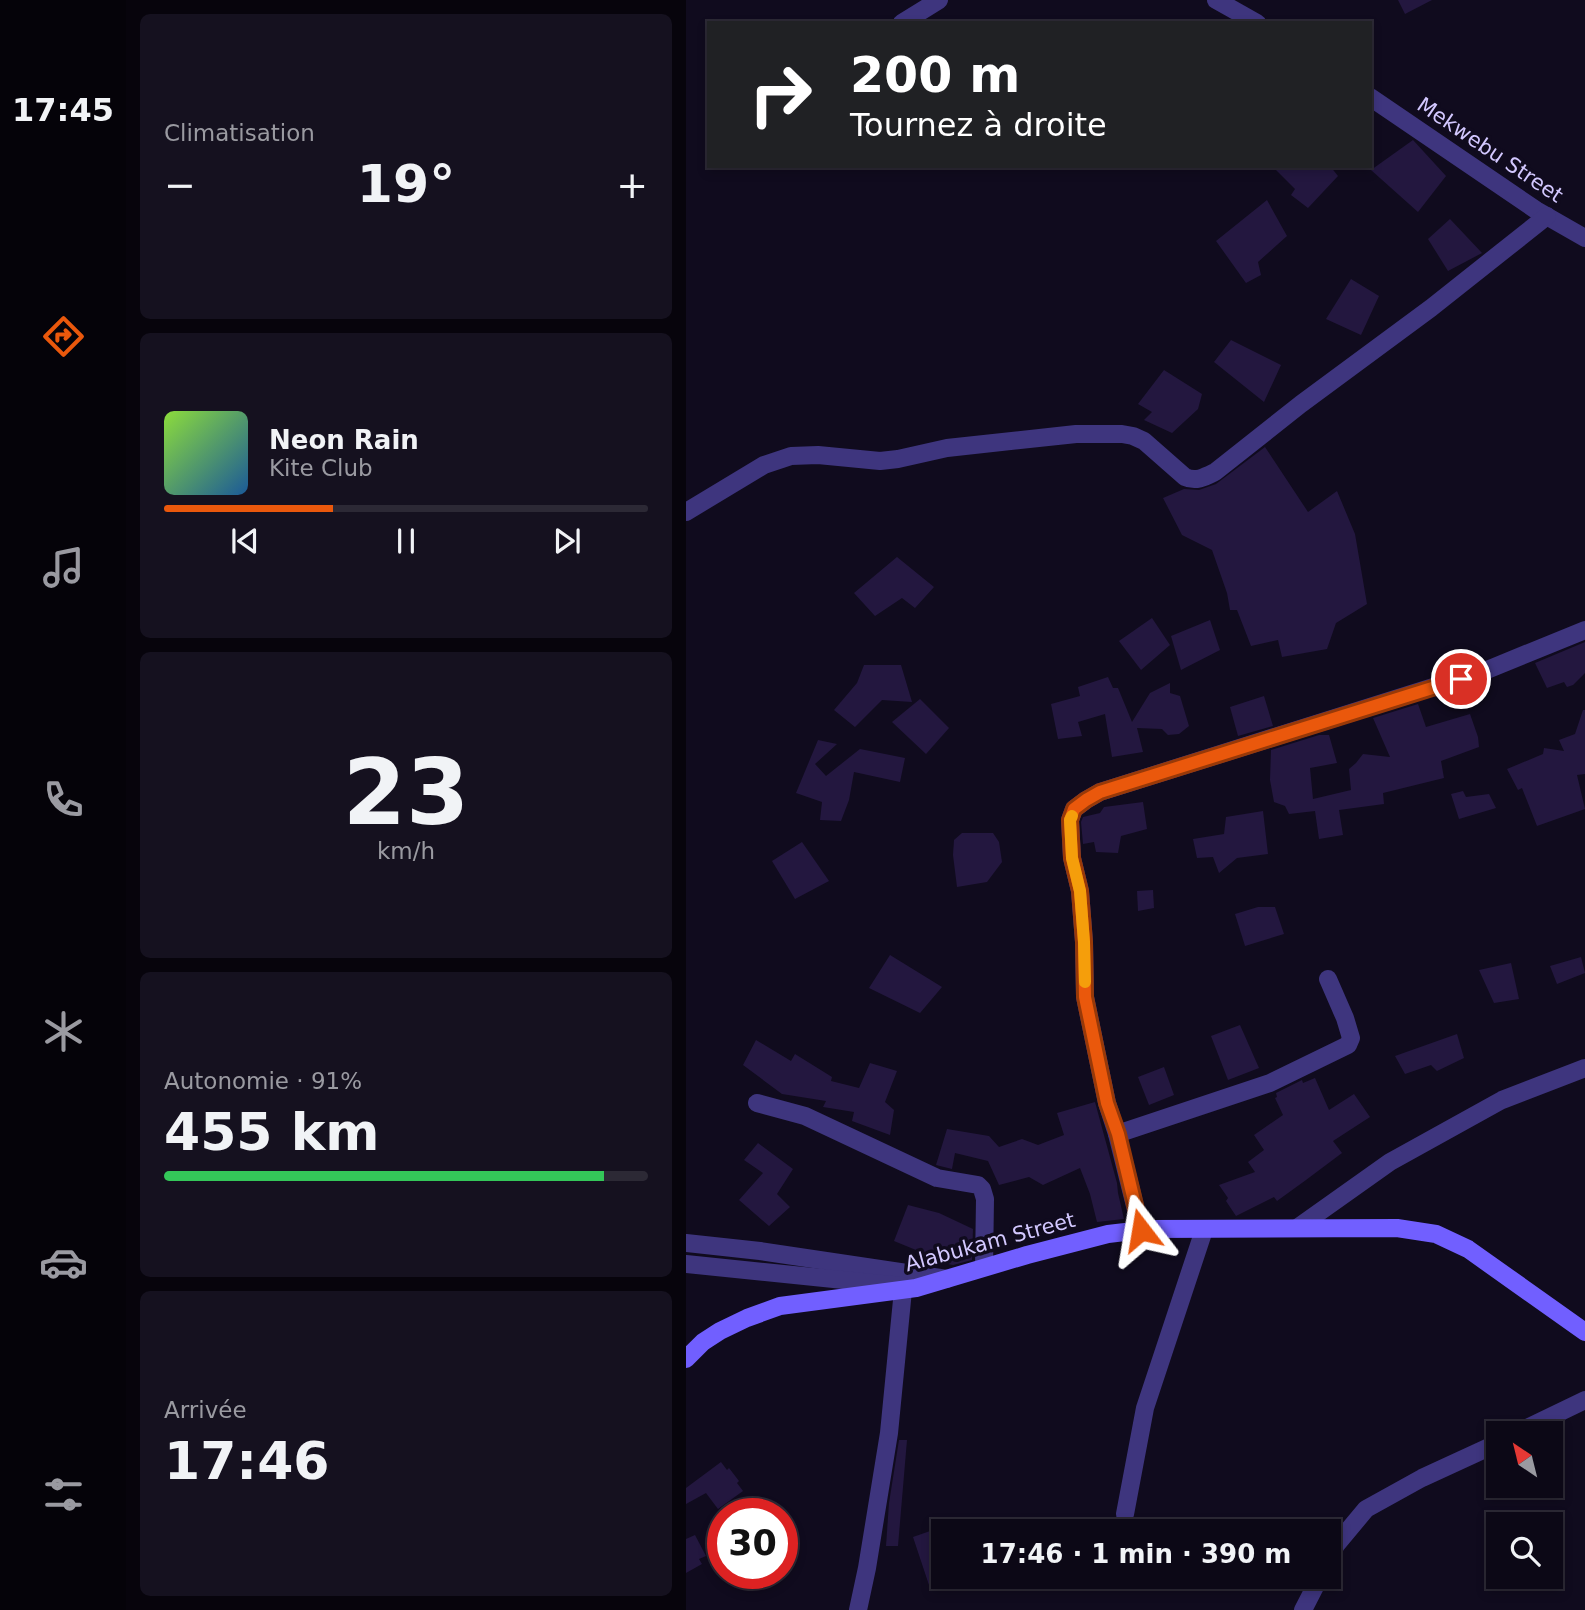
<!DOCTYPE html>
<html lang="fr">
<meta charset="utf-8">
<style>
body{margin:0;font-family:"DejaVu Sans",sans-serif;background:#15111f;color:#f1f3f6;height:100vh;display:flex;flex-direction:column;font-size:26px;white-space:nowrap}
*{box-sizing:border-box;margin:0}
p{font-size:23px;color:#9a9aa1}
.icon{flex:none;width:38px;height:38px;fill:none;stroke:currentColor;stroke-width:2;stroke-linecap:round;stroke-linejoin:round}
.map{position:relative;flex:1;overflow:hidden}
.details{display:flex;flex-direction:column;gap:14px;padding:14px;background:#07040c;width:560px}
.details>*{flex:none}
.guide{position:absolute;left:21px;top:21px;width:665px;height:147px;border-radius:0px;box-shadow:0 4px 10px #0003,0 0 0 2px #2c2935;background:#202124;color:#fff;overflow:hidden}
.needle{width:46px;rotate:325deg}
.buttons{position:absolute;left:800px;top:1421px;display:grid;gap:14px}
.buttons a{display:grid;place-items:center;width:77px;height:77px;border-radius:0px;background:#0c0816;box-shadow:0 4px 10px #0003,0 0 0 2px #2c2935;font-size:35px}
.speed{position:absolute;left:21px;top:1498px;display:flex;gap:14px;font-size:35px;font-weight:700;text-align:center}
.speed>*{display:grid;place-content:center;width:91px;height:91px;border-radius:50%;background:#0c0816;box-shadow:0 4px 10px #0003,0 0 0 2px #2c2935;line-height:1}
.speed .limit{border:10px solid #d22;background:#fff;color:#111}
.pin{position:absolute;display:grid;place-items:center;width:60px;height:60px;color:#fff;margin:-30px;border:4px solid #fff;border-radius:50%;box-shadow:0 2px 7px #0007}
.me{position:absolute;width:77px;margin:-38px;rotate:346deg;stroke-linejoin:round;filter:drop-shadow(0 0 5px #0008)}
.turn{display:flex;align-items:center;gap:24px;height:147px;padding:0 28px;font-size:32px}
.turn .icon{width:91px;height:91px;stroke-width:2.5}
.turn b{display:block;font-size:49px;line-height:60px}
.big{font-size:52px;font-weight:600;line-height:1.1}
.details .tile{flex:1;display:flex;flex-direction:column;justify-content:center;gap:10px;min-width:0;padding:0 24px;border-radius:10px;background:#15111f}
.details .dial{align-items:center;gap:0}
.dial b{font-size:91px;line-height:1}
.song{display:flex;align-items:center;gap:21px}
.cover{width:84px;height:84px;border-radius:10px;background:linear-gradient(135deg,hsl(90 70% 55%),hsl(210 70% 35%))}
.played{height:7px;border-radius:4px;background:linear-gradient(90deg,#ea580c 35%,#2c2935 35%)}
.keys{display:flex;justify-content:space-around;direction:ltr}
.heat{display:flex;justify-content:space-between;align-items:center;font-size:38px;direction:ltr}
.charge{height:10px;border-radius:5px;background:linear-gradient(90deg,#34c759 91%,#2c2935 0)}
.trip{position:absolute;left:245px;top:1519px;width:410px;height:70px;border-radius:0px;background:#0c0816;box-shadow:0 4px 10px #0003,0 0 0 2px #2c2935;font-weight:600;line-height:70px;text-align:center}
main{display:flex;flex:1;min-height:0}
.tab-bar{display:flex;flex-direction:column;width:126px;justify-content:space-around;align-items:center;background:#050309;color:#9a9aa1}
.tab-bar .icon{width:49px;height:49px}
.tab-bar .on{color:#ea580c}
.tab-bar b{font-size:32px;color:#f1f3f6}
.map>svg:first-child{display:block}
</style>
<main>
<nav class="tab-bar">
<b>17:45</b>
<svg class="icon on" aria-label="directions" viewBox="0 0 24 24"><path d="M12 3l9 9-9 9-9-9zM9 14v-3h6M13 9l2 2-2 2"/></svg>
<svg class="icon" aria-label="music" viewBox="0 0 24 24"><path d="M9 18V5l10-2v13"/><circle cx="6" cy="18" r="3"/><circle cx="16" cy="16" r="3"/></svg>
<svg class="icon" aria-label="phone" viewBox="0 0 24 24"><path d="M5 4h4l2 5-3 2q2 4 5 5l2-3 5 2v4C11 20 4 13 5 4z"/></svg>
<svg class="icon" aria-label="climate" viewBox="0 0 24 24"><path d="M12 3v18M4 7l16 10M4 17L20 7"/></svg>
<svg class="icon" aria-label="car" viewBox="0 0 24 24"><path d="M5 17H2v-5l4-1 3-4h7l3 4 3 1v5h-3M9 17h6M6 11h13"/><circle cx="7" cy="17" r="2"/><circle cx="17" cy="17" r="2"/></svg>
<svg class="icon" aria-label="filters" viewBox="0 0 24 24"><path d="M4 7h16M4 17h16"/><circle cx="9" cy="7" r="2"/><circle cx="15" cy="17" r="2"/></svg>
</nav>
<section class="details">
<div class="tile"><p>Climatisation</p>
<div class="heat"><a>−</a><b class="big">19°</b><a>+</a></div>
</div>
<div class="tile">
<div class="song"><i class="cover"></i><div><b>Neon Rain</b><p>Kite Club</p></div></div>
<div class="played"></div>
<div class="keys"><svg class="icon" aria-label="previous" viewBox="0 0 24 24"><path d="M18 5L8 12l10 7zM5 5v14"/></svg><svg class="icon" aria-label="pause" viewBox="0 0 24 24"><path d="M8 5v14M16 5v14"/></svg><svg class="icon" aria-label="next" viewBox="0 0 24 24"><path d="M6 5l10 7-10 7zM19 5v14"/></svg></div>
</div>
<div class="tile dial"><b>23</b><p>km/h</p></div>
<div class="tile"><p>Autonomie · 91%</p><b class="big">455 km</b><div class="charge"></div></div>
<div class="tile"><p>Arrivée</p><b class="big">17:46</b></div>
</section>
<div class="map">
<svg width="899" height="1610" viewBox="0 0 899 1610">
<rect width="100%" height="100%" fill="#100b1e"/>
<g fill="#23173f">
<polygon points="712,0 746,0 719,14"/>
<polygon points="727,140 760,176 732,212 685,170"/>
<polygon points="586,166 644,166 652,176 622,208 605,195 609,189"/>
<polygon points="581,200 601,236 572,262 575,275 560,283 530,241"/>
<polygon points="764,219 796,253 762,271 742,239"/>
<polygon points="665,279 693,296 675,335 640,319"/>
<polygon points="545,340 595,365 578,402 528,362"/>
<polygon points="478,370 516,394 512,409 486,433 458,420 466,412 452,404"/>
<polygon points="579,447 622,512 651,491 669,534 681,604 650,623 641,649 596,657 592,640 565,646 551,610 544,610 541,593 526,550 496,535 477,498 498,489 513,490 530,484"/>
<polygon points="211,557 248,587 229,608 216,598 189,616 168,593"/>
<polygon points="466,618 484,645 455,670 433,641"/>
<polygon points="524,620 534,650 495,670 485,636"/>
<polygon points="899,642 899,673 887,685 881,687 878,682 861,688 849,663"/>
<polygon points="178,665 215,665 226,702 196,700 169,727 148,710 171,683"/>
<polygon points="422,677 427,688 432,688 446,722 464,693 484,683 484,693 494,696 503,726 493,734 482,735 476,729 451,728 457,752 426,757 419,714 392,722 396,736 372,739 365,704 394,696 392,687"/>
<polygon points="578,696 587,726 552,736 544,707"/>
<polygon points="234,699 263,728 240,754 206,722"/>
<polygon points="732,704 740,727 784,714 792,737 793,747 755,761 758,778 697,793 698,804 653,810 657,835 633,839 629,811 603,814 599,806 588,802 584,780 585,750 633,735 643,735 651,763 624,768 627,799 665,790 663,769 670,763 677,754 704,757 687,718"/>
<polygon points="897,710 899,710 899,774 891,775 899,809 851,826 836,788 832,790 821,769 857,754 858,748 878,751 873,740 889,734"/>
<polygon points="132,740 151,744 129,764 140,776 174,749 219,758 214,782 168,772 163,800 155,821 134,820 136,802 110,793"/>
<polygon points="777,791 780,797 803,794 810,808 773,819 765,794"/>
<polygon points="457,802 461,829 435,836 432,853 410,852 408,842 397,844 395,822 397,817 414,813 418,807"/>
<polygon points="577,811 582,854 551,858 533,873 527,857 511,858 507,839 538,834 540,817"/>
<polygon points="276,833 307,833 313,842 316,862 301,882 271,887 267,855 268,840"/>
<polygon points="116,842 143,881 109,899 86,861"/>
<polygon points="467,890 468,908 452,911 451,891"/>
<polygon points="572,907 589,907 598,934 559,946 549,914"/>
<polygon points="204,955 256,987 234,1013 183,988"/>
<polygon points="895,957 899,973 871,984 864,966"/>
<polygon points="825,963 833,999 808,1003 793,970"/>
<polygon points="554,1025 573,1068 542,1080 525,1036"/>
<polygon points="771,1034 778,1058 751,1071 745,1065 719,1074 709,1056"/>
<polygon points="70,1040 105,1061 109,1054 146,1077 145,1081 173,1088 184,1063 211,1071 199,1102 208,1110 204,1135 166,1121 168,1112 137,1107 140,1101 96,1094 57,1065"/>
<polygon points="478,1067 488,1095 463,1105 452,1077"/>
<polygon points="629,1078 643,1110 668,1094 684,1117 647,1141 656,1153 620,1180 591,1201 588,1197 550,1216 540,1201 542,1198 533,1185 569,1172 562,1162 578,1150 568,1135 597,1115 589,1098 591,1097 590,1093 616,1080 617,1083"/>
<polygon points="409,1102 431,1183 432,1193 438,1219 411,1222 404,1194 394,1168 357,1185 343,1177 313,1185 302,1161 269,1153 266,1169 250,1165 261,1129 303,1136 313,1147 336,1139 352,1145 378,1135 371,1113"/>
<polygon points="72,1143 107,1169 91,1194 104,1207 83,1226 53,1200 77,1173 58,1160"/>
<polygon points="222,1205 253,1213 287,1229 286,1260 267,1265 246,1261 247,1257 208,1241"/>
<polygon points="213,1440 221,1440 212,1546 200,1546 203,1503"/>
<polygon points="35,1462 41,1470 43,1468 53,1481 51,1483 57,1491 32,1509 20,1493 0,1504 0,1488"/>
<polygon points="284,1517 288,1531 257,1531 257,1554 247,1557 257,1584 244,1588 227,1537"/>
<polygon points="9,1535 20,1556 13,1559 16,1564 0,1573 0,1539"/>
</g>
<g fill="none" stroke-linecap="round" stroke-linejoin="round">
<g stroke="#3e357e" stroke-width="18">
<polyline points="530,0 571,23"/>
<polyline points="216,23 253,0"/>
<polyline points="684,97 850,210 899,238"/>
<path d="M 0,512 L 78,465 L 105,456 L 132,455 L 194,461 L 212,459 L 261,448 L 390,434 L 436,434 L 447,436 L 458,441 L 499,477 C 510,482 519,477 529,472 L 615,404 L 745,308 L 861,216"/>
<polyline points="71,1103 119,1116 251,1178 292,1185 296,1189 299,1199 298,1267"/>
<polyline points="431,1134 584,1083 662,1045 665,1038 659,1018 642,979"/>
<polyline points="611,1228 704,1162 816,1100 899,1068"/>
<polyline points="455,1230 431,1134 421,1103 399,997 398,942 394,891 386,858 384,820 388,809 400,800 414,792 801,670 899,630"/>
<polyline points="0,1243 74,1251 261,1279"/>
<polyline points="0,1264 216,1286"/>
<polyline points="831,1433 899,1400"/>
<polyline points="439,1514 459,1408 518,1230"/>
<polyline points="642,1561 650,1545 680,1509 736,1478 812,1443"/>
<polyline points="172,1610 181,1568 203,1433 217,1290"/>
<polyline points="617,1610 634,1577"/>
</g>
<polyline stroke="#715fff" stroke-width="18" points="0,1359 17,1342 34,1331 61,1318 94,1306 230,1288 341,1255 422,1234 465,1229 711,1228 750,1234 782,1249 899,1332"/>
</g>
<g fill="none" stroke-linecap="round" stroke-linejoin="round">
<g stroke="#983908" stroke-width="18">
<polyline id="route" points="455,1230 432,1134 421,1103 399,997 398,942 394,891 386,858 384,820 388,809 400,800 414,792 775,679"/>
</g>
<use href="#route" stroke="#ea580c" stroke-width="12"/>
<polyline stroke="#f59e0b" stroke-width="12" points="386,816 384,820 386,858 394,891 398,942 399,982"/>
</g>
<g text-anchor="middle" stroke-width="7" stroke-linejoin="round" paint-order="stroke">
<g font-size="21" fill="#d3c8ff" stroke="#100b1e">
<text transform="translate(804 150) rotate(34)" y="7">Mekwebu Street</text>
<text transform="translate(304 1242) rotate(-15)" y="7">Alabukam Street</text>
</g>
</g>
</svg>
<div class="buttons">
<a><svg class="needle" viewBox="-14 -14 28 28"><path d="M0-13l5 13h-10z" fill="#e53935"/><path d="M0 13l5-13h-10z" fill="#9a9aa1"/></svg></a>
<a><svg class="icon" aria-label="search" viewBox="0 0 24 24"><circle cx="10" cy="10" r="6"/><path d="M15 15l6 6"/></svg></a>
</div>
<div class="speed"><div class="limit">30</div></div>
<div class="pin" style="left:775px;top:679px;background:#d93025"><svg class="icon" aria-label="arrive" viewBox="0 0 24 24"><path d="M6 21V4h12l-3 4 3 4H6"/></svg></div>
<svg class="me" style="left:455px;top:1230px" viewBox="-20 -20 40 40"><path d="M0-17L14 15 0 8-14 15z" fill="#ea580c" stroke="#fff" stroke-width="4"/></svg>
<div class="trip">17:46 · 1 min · 390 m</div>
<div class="guide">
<div class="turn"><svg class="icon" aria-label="right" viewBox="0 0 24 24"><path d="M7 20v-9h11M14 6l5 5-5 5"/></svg><div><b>200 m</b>Tournez à droite</div></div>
</div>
</div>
</main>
